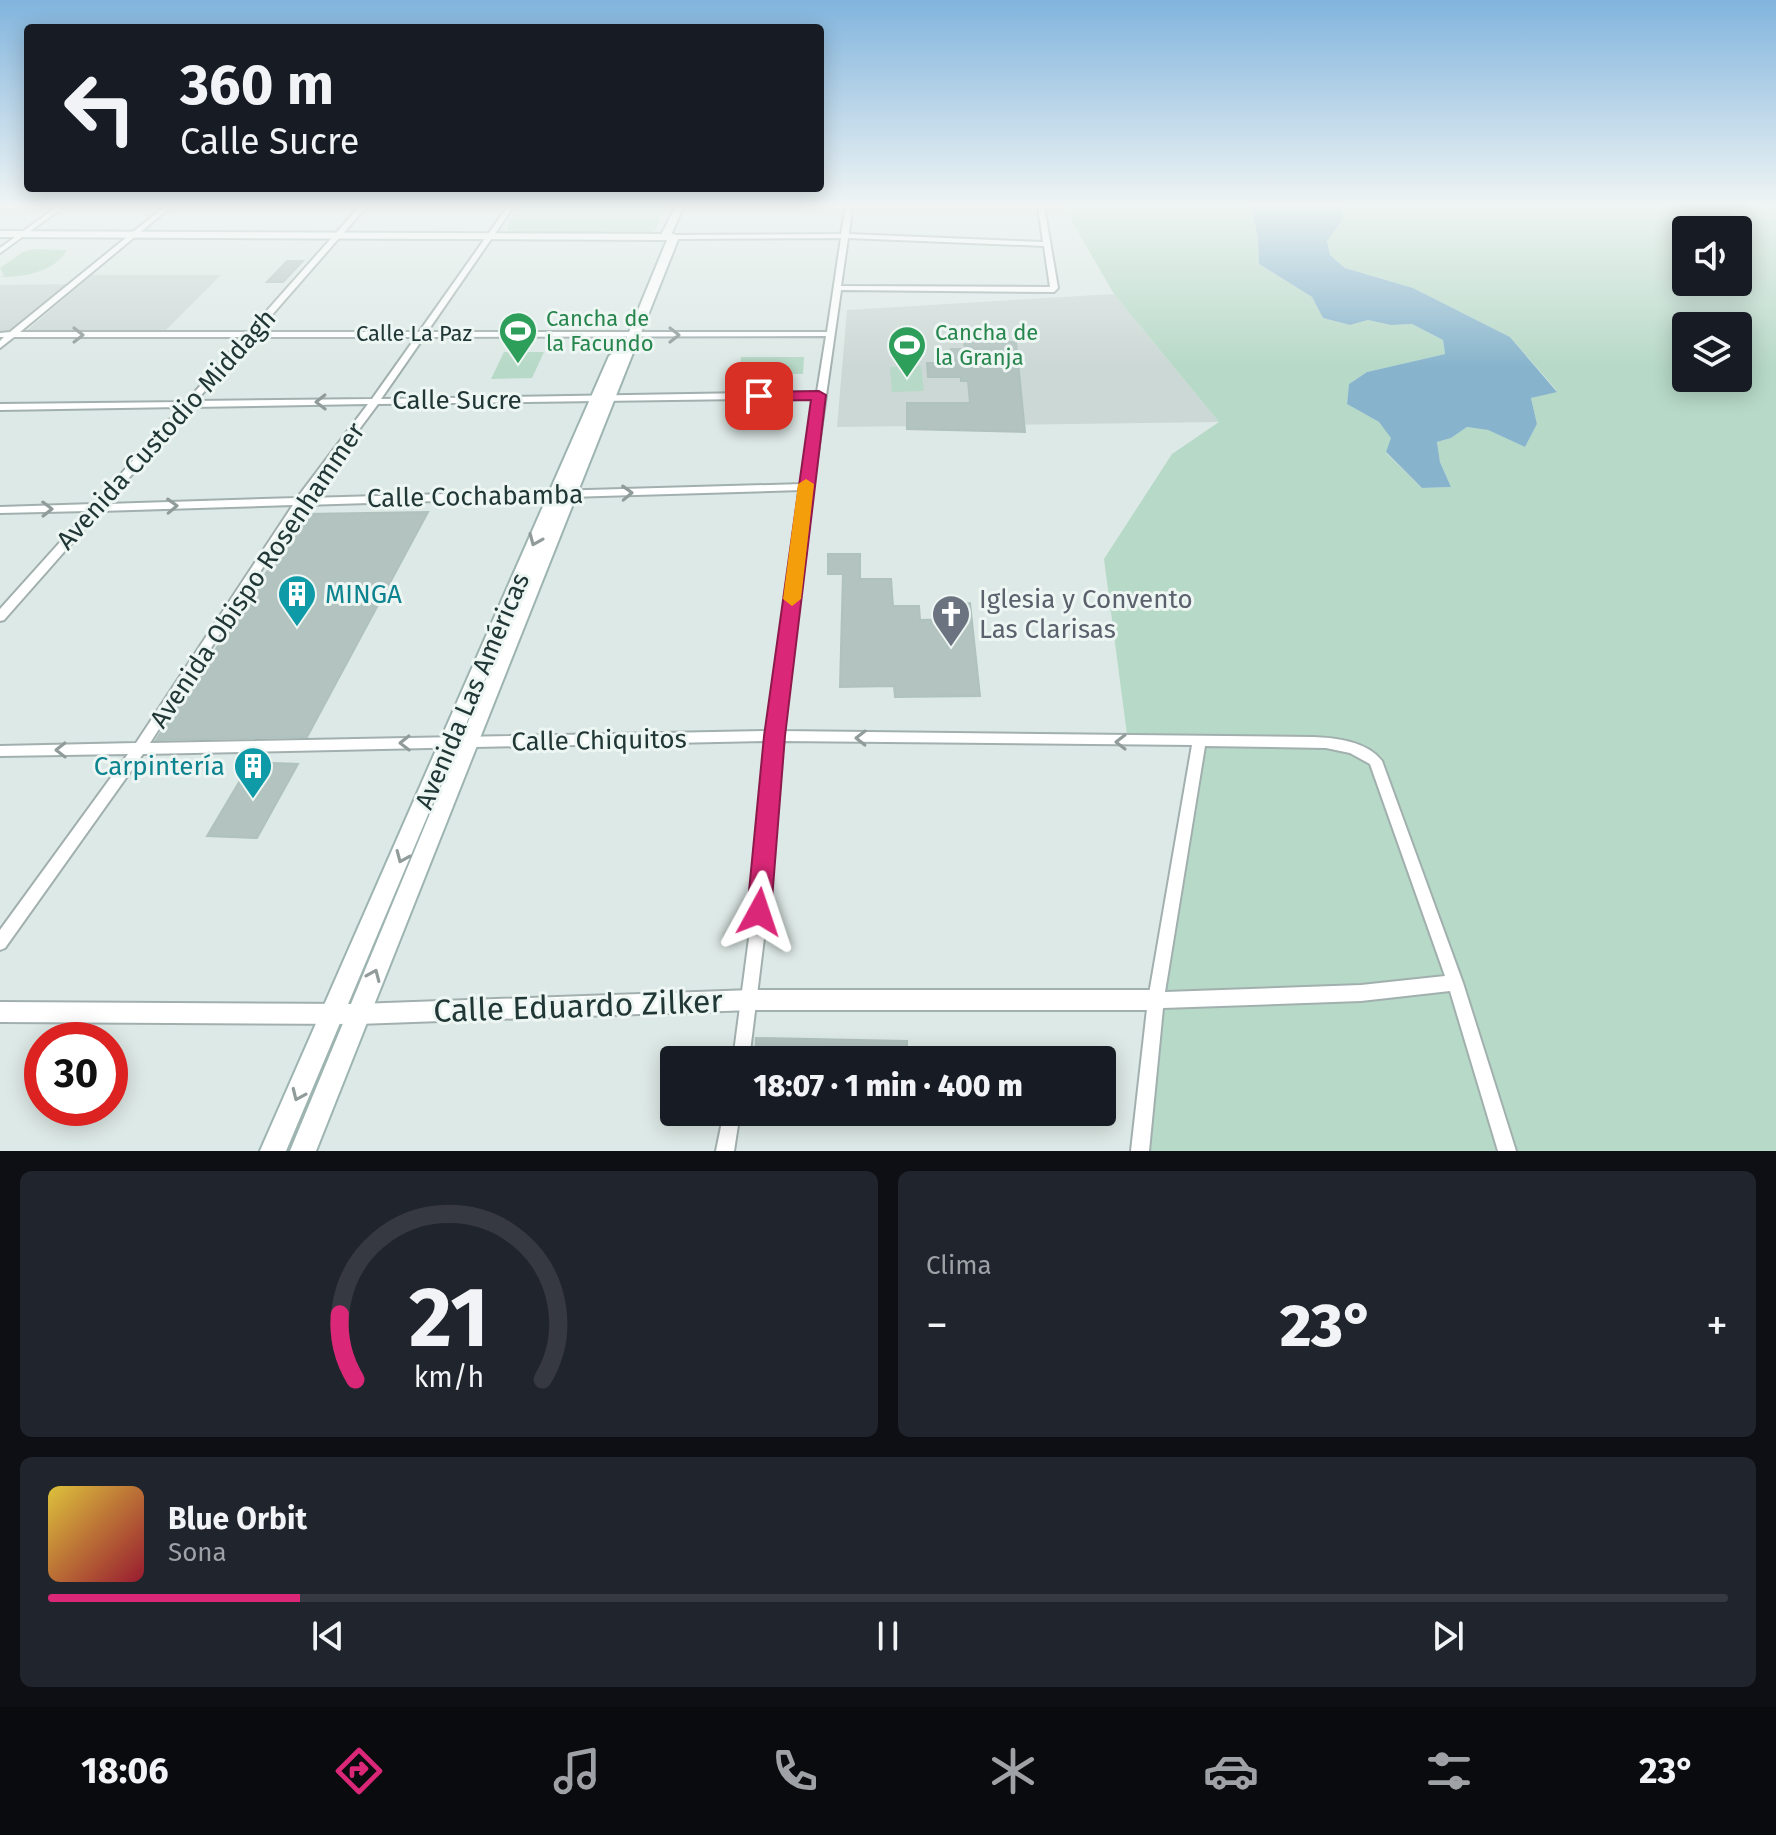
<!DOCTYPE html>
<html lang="es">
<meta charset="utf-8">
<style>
body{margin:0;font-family:"Fira Sans",sans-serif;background:#20242c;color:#f1f3f6;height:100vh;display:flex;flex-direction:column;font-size:30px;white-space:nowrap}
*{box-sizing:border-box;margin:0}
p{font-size:26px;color:#9ea1a6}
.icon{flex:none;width:44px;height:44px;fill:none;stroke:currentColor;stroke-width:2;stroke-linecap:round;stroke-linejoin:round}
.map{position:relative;height:1151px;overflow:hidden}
.drawer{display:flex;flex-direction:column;gap:20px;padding:20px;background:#0d0f14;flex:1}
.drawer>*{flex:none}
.banner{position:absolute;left:24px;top:24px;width:800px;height:168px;border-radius:8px;box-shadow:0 4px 20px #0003;background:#171b24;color:#f1f3f6;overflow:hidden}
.controls{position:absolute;left:1672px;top:216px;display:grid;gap:16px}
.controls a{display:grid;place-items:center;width:80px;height:80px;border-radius:8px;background:#171b24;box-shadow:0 4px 20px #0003;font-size:40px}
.speed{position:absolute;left:24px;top:1022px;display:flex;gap:16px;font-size:40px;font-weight:700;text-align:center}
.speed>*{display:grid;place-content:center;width:104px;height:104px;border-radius:50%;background:#171b24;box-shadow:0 4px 20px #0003;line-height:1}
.speed .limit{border:12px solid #d22;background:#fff;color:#111}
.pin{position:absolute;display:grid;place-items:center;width:68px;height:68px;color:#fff;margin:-34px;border-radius:16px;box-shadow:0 4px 12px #0006}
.me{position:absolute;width:88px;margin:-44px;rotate:5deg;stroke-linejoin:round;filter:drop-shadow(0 0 6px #0008)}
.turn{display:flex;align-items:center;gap:28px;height:168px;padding:0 24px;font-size:36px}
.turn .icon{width:104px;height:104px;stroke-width:2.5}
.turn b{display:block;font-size:56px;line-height:68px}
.big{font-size:60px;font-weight:800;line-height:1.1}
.drawer .tile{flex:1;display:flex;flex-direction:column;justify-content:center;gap:12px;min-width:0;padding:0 28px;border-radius:12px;background:#20242c}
.drawer .dial{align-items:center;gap:0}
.dial svg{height:208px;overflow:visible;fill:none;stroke:#363941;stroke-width:7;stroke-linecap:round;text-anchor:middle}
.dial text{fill:#f1f3f6;stroke:none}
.song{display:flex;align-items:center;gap:24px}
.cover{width:96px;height:96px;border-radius:12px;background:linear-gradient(135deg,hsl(50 70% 55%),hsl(350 70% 35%))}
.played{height:8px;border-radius:4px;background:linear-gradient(90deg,#db2777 15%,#363941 15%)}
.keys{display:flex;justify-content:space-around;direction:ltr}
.heat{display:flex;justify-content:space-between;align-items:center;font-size:44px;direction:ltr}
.drawer .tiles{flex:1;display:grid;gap:20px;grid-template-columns:1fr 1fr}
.tile:last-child{grid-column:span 2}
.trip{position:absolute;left:660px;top:1046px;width:456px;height:80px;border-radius:8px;background:#171b24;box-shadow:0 4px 20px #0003;font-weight:800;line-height:80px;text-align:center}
.tabs{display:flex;height:128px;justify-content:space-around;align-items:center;background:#090b0e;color:#9ea1a6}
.tabs .icon{width:56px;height:56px}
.tabs .active{color:#db2777}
.tabs b{font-size:36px;color:#f1f3f6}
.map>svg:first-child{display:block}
</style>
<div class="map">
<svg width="1776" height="1151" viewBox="0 0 1776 1151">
<rect width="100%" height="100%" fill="#dde9e6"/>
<g fill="#ccd8d5">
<polygon points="92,275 221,275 164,332 25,332"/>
<polygon points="75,284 17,331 0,331 0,285"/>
<polygon points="1114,294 1219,422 837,427 847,310"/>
</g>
<g fill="#b7d9c7" fill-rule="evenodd">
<polygon points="519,206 665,206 656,229 648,234 509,231 507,226"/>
<path d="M 1063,206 L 1251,206 L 1258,238 L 1259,264 L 1312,297 L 1323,318 L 1350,325 L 1368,320 L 1391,325 L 1412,324 L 1443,340 L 1445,354 L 1367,372 L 1349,384 L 1347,404 L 1379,422 L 1392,438 L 1386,453 L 1422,488 L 1451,487 L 1440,462 L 1437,442 L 1451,438 L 1467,427 L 1488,430 L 1525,447 L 1537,424 L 1531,398 L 1557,391 L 1510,337 L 1413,288 L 1345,268 L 1330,255 L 1327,240 L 1343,219 L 1343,206 L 1776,206 L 1776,1151 L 1140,1151 L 1198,742 L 1128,742 L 1104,559 L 1172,454 L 1219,422 L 1114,294 ZM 1686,230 L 1738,230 L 1738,282 L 1686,282 ZM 1686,326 L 1738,326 L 1738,378 L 1686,378 Z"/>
<path d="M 33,249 L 67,250 C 55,272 24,277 1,277 L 4,275 L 0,268 L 23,252 Z"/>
<polygon points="504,352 544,352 532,378 491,379"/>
<polygon points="741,357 804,357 803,374 739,373"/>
<polygon points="921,366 924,391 892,392 890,367"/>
</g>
<polygon fill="#87b4cc" points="1251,206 1343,206 1343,219 1327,241 1330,255 1345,268 1413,288 1510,337 1557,392 1531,398 1537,424 1525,447 1488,430 1467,427 1451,438 1437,442 1440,462 1451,487 1422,488 1386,452 1391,438 1379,422 1347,404 1349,384 1367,372 1445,354 1443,340 1412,324 1391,325 1368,320 1350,325 1323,318 1312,297 1259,264 1258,238"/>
<g fill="#b3c3bf" stroke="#b0c2be" stroke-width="2">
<polygon points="287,261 303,261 283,282 267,282"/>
<polygon points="964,342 1016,342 1025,432 907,429 907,403 970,403 968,381 961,381 961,377 928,377 927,363 952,363 951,349 965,349"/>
<polygon points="428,512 307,737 156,740 305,514"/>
<polygon points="828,554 860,554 860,579 891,579 893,606 919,606 920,620 953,619 953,605 970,603 980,696 895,697 894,686 840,687 843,574 828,574"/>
<polygon points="251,762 298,764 257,838 207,836"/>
<polygon points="756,1038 907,1041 907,1060 755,1060"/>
</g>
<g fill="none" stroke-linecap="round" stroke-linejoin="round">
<g stroke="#a1b0ae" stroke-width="4">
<g id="minor">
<polygon points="58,206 65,206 0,253 0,248"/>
<path d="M 165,206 L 172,206 L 20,332 L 248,332 L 360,206 L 367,206 L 257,332 L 419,332 L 508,206 L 514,206 L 427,332 L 827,332 L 841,238 L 674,239 L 670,237 L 674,235 L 841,234 L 846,206 L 852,206 L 849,234 L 1043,242 L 1038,206 L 1044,206 L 1058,288 L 1054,292 L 841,290 L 806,536 L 782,731 L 1313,737 C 1336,738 1367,741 1382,761 L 1463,983 L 1516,1151 L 1498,1151 L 1450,991 L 1361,1001 L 1163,1008 L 1149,1151 L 1131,1151 L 1148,1000 L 1192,745 L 781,741 L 764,938 L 749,1060 L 733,1060 L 749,938 L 768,741 L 143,754 L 5,948 L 0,950 L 0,930 L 128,754 L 0,756 L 0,746 L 136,743 L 293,505 L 100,511 L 4,620 L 0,621 L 0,609 L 88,511 L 0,513 L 0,507 L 94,504 L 181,407 L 0,410 L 0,404 L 186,402 L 243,337 L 14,337 L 0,348 L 0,341 L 4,337 L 0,337 L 0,333 L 10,332 ZM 848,238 L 1044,246 L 1050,287 L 841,286 ZM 826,336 L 817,392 L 381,399 L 424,337 ZM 252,337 L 416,337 L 372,399 L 196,401 ZM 816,398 L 803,484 L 308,498 L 378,404 ZM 368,404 L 297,498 L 106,504 L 191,407 ZM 802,490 L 769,731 L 150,743 L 303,505 ZM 1205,746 L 1326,748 L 1350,753 L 1370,764 L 1445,976 L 1361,985 L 1165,992 Z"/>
<polygon points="724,1112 740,1112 734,1151 716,1151"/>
</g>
</g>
<g stroke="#a1b0ae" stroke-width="4">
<g id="tertiary">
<polygon points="676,206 684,206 670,237 662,239 660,237"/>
<polygon points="752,990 1156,990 1163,993 1166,1000 1163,1007 1156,1010 752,1010 358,1024 0,1022 0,1002 358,1004"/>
</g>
</g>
<g stroke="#9db4b0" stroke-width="4">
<polygon id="secondary" points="0,231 674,234 679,237 316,1151 290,1151 529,575 286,1151 260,1151 609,356 615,352 620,354 667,240 0,237"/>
</g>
<use href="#minor" fill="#fff" fill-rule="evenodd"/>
<use href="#tertiary" fill="#fff" fill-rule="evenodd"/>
<use href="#secondary" fill="#fff" fill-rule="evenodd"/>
</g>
<defs><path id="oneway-chevron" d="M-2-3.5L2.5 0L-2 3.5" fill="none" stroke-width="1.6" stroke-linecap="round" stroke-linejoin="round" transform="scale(2)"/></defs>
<g stroke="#909b9a">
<use href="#oneway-chevron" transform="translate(78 335)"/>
<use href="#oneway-chevron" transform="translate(674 335)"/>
<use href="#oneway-chevron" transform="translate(321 402) rotate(179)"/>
<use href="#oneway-chevron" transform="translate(627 493) rotate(-2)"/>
<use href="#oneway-chevron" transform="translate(172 506) rotate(-2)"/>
<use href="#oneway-chevron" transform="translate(47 509) rotate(-1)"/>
<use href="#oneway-chevron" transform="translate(535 540) rotate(113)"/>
<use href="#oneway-chevron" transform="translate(861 738) rotate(-179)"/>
<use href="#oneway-chevron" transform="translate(1121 742) rotate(-180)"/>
<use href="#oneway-chevron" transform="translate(405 743) rotate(179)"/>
<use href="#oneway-chevron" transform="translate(61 750) rotate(179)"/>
<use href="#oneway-chevron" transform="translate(402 857) rotate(113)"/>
<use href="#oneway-chevron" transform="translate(374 975) rotate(-67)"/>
<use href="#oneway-chevron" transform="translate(298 1095) rotate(114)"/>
</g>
<linearGradient id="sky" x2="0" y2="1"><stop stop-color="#81b4dd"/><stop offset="0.56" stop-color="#f0f5f4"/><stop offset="1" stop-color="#f0f5f4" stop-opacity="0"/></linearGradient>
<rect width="1776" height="367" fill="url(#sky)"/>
<polygon fill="#db2777" stroke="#8e194d" stroke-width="2" points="819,391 826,395 785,736 771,912 768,920 759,923 751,920 747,912 764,736 811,400 759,401 752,396 759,392"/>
<polygon fill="#f59e0b" points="806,479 814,484 801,599 792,606 783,599 798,484"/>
<defs>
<g id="stadium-pin" transform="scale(2)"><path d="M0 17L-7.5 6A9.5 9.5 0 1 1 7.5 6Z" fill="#2e9e5b" stroke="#edf6f3"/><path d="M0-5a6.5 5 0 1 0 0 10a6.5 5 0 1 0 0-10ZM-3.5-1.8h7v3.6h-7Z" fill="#fff"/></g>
<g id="building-pin" transform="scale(2)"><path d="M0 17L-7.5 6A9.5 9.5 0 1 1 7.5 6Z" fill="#0f9aa8" stroke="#edf6f3"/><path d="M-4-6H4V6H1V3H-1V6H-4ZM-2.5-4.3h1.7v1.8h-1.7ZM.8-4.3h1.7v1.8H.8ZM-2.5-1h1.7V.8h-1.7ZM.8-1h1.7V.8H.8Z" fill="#fff"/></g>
<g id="church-pin" transform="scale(2)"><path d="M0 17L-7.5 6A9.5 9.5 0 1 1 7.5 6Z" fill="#6b7280" stroke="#edf6f3"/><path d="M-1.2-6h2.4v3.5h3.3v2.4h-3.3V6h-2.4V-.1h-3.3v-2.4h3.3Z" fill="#fff"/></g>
</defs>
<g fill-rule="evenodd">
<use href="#stadium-pin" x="518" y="331"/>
<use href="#stadium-pin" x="907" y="345"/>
<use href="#building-pin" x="297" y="594"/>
<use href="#church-pin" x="951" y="614"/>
<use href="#building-pin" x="253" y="766"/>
</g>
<g text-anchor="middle" stroke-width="6" stroke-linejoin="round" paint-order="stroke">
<g font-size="22" fill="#27864d" stroke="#edf6f3" text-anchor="start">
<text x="546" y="326">Cancha de<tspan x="546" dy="25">la Facundo</tspan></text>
<text x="935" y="340">Cancha de<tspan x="935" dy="25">la Granja</tspan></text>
</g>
<g font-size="22" fill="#203736" stroke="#edf6f3">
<text x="414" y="341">Calle La Paz</text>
</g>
<g font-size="26" fill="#203736" stroke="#edf6f3">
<text x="457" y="409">Calle Sucre</text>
<text transform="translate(166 429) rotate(-48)" y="9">Avenida Custodio Middagh</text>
<text transform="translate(475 496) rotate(-1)" y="9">Calle Cochabamba</text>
<text transform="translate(257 575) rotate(-56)" y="9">Avenida Obispo Rosenhammer</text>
<text transform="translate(472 691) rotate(-67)" y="9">Avenida Las Américas</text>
<text transform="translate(599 740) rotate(-1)" y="9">Calle Chiquitos</text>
</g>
<g font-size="26" fill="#0d838f" stroke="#edf6f3" text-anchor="start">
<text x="325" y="603">MINGA</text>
<text x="225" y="775" text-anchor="end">Carpintería</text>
</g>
<g font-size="26" fill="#5b616d" stroke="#edf6f3" text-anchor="start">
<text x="979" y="608">Iglesia y Convento<tspan x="979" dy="30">Las Clarisas</tspan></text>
</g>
<g font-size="32" fill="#203736" stroke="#edf6f3">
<text transform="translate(578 1006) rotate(-2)" y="11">Calle Eduardo Zilker</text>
</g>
</g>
</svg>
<div class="controls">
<a><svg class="icon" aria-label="sound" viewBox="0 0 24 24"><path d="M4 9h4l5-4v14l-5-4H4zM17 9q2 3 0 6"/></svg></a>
<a><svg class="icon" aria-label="layers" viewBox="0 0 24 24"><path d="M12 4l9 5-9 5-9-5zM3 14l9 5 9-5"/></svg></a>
</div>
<div class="speed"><div class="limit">30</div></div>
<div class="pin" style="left:759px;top:396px;background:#d93025"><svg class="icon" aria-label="arrive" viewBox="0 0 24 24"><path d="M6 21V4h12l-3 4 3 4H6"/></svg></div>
<svg class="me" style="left:759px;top:912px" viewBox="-20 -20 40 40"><path d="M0-17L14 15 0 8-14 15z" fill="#db2777" stroke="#fff" stroke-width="4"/></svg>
<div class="trip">18:07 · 1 min · 400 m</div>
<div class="banner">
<div class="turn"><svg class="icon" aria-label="left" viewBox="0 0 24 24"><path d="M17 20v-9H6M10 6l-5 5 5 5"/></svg><div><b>360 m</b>Calle Sucre</div></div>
</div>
</div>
<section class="drawer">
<div class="tiles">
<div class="tile dial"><svg viewBox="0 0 100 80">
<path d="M14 69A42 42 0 1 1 86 69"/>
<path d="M14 69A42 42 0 0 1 8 44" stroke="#db2777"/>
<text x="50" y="56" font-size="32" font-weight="700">21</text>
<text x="50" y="72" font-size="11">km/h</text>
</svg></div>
<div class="tile"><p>Clima</p>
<div class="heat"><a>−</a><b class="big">23°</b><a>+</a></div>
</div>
<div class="tile">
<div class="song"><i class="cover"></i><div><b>Blue Orbit</b><p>Sona</p></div></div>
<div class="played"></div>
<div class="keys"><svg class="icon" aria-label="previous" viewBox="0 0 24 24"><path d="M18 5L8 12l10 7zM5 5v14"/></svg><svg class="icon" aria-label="pause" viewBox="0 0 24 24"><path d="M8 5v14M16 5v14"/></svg><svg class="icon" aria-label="next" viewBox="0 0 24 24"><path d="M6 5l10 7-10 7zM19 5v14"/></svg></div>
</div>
</div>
</section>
<nav class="tabs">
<b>18:06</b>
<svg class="icon active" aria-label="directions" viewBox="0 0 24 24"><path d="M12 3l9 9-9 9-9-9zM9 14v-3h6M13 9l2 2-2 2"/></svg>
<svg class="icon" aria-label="music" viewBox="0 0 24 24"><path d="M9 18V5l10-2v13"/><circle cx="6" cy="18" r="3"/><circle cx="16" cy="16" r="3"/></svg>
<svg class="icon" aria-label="phone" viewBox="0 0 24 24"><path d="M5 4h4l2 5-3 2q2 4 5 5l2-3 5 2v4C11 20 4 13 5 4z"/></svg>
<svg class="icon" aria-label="climate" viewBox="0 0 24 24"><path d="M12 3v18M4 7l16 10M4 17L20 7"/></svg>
<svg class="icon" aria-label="car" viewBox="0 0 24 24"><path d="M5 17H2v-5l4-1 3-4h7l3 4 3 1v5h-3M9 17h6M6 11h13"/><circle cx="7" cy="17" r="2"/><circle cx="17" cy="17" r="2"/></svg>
<svg class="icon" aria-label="filters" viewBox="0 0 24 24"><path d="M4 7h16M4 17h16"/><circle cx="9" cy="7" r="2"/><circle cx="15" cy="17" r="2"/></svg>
<b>23°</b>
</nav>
